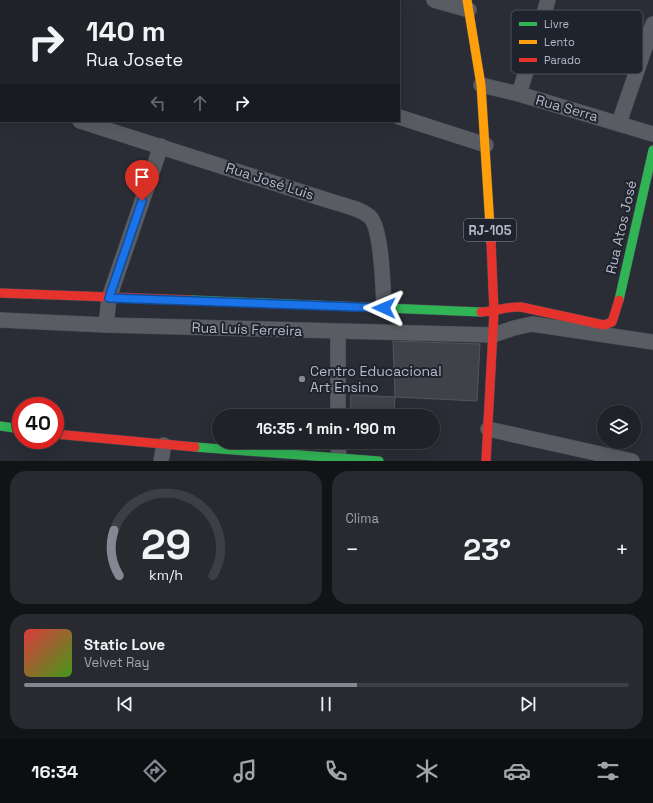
<!DOCTYPE html>
<html lang="pt">
<meta charset="utf-8">
<style>
body{margin:0;font-family:"Space Grotesk",sans-serif;background:#282a30;color:#f1f3f6;height:100vh;display:flex;flex-direction:column;font-size:15px;white-space:nowrap}
*{box-sizing:border-box;margin:0}
p{font-size:13px;color:#a2a4a8}
.icon{flex:none;width:22px;height:22px;fill:none;stroke:currentColor;stroke-width:2;stroke-linecap:round;stroke-linejoin:round}
.map{position:relative;height:461px;overflow:hidden}
.sheet{display:flex;flex-direction:column;gap:10px;padding:10px;background:#121316;flex:1}
.sheet>*{flex:none}
.banner{position:absolute;left:0px;top:0px;width:400px;height:122px;box-shadow:0 4px 16px #0002,0 0 0 1px #3d3f45;background:#202228;color:#f1f3f6;overflow:hidden}
.controls{position:absolute;left:597px;top:405px;display:grid;gap:8px}
.controls a{display:grid;place-items:center;width:44px;height:44px;border-radius:50%;background:#202228;box-shadow:0 4px 16px #0002,0 0 0 1px #3d3f45;font-size:20px}
.speed{position:absolute;left:12px;top:397px;display:flex;gap:8px;font-size:20px;font-weight:700;text-align:center}
.speed>*{display:grid;place-content:center;width:52px;height:52px;border-radius:50%;background:#202228;box-shadow:0 4px 16px #0002,0 0 0 1px #3d3f45;line-height:1}
.speed .limit{border:6px solid #d22;background:#fff;color:#111}
.pin{position:absolute;display:grid;place-items:center;width:34px;height:34px;color:#fff;margin:-41px -17px;border-radius:50% 50% 50% 0;rotate:-45deg;box-shadow:0 0 4px #0007}
.pin .icon{rotate:45deg}
.me{position:absolute;width:44px;margin:-22px;rotate:271deg;stroke-linejoin:round;filter:drop-shadow(0 0 3px #0008)}
.turn{display:flex;align-items:center;gap:14px;height:84px;padding:0 20px;font-size:18px}
.turn .icon{width:52px;height:52px;stroke-width:2.5}
.turn b{display:block;font-size:28px;line-height:34px}
.lanes{display:flex;align-items:center;height:38px;padding:0 20px;background:#0003;justify-content:center;gap:20px;direction:ltr}
.lanes .off{opacity:.35}
.big{font-size:30px;font-weight:700;line-height:1.1}
.sheet .tile{flex:1;display:flex;flex-direction:column;justify-content:center;gap:6px;min-width:0;padding:0 14px;border-radius:16px;background:#282a30}
.sheet .dial{align-items:center;gap:0}
.dial svg{height:104px;overflow:visible;fill:none;stroke:#3d3f45;stroke-width:7;stroke-linecap:round;text-anchor:middle}
.dial text{fill:#f1f3f6;stroke:none}
.song{display:flex;align-items:center;gap:12px}
.cover{width:48px;height:48px;border-radius:6px;background:linear-gradient(135deg,hsl(0 70% 55%),hsl(100 70% 35%))}
.played{height:4px;border-radius:2px;background:linear-gradient(90deg,#848893 55%,#3d3f45 55%)}
.keys{display:flex;justify-content:space-around;direction:ltr}
.heat{display:flex;justify-content:space-between;align-items:center;font-size:22px;direction:ltr}
.sheet .tiles{flex:1;display:grid;gap:10px;grid-template-columns:1fr 1fr}
.tile:last-child{grid-column:span 2}
.trip{position:absolute;left:212px;top:409px;width:228px;height:40px;border-radius:20px;background:#202228;box-shadow:0 4px 16px #0002,0 0 0 1px #3d3f45;font-weight:700;line-height:40px;text-align:center}
.dock{display:flex;height:64px;justify-content:space-around;align-items:center;background:#0d0e10;color:#a2a4a8}
.dock .icon{width:28px;height:28px}
.dock .on{color:#848893}
.dock b{font-size:18px;color:#f1f3f6}
.map>svg:first-child{display:block}
</style>
<div class="map">
<svg width="653" height="461" viewBox="0 0 653 461">
<rect width="100%" height="100%" fill="#2a2d35"/>
<g fill="#3f4249" stroke="#52555d">
<polygon points="393,341 480,344 477,401 395,397"/>
<polygon points="351,395 395,397 394,416 350,416"/>
</g>
<g fill="none" stroke-linecap="round" stroke-linejoin="round">
<g stroke="#474a52" stroke-width="16">
<g id="street">
<polyline points="37,0 40,1"/>
<polyline points="434,0 469,10"/>
<polyline points="9,1 9,0"/>
<polyline points="481,85 519,94 653,134"/>
<polyline points="519,94 548,0"/>
<polyline points="0,108 1,108"/>
<polyline points="399,117 486,145"/>
<path d="M 80,121 L 330,201 C 342,205 360,208 370,217 C 382,229 383,289 384,308"/>
<polyline points="619,123 653,24"/>
<polyline points="0,320 106,325 493,335 514,328 532,324 653,342"/>
<polyline points="106,325 109,298 161,146"/>
<polyline points="338,416 338,331"/>
<polyline points="488,429 632,461"/>
<polyline points="338,442 339,461"/>
<polyline points="161,461 164,445"/>
</g>
</g>
<g stroke="#474a52" stroke-width="10">
<g id="fast">
<polyline points="191,300 481,312"/>
<polyline points="619,300 653,150"/>
<polyline points="0,426 21,429"/>
<polyline points="195,447 379,461"/>
</g>
</g>
<g stroke="#474a52" stroke-width="10">
<polyline id="slow" points="467,0 481,85 491,242"/>
</g>
<g stroke="#474a52" stroke-width="10">
<g id="jam">
<polyline points="0,293 191,300"/>
<path d="M 481,312 C 495,312 507,306 521,307 L 604,325 L 612,322 L 619,300"/>
<polyline points="55,434 195,447"/>
<polyline points="486,461 494,312 491,242"/>
</g>
</g>
<use href="#street" stroke="#5a5c63" stroke-width="15"/>
<use href="#fast" stroke="#30b455" stroke-width="9"/>
<use href="#slow" stroke="#ff9f0a" stroke-width="9"/>
<use href="#jam" stroke="#e5322d" stroke-width="9"/>
</g>
<g fill="none" stroke-linecap="round" stroke-linejoin="round">
<g stroke="#114b97" stroke-width="10">
<polyline id="route" points="142,201 109,298 384,308"/>
</g>
<use href="#route" stroke="#1a73e8" stroke-width="7"/>
</g>
<circle fill="#848893" stroke="#1e232e" stroke-width="1.5" cx="302" cy="379" r="4"/>
<g text-anchor="middle" stroke-width="4" stroke-linejoin="round" paint-order="stroke">
<rect fill="#1e232e" stroke="#888c98" stroke-width="1" x="464" y="219" width="52" height="22" rx="3"/>
<g font-size="13" font-weight="bold" fill="#b5b9c5">
<text x="490" y="235">RJ-105</text>
</g>
<g font-size="14" fill="#b5b9c5" stroke="#1e232e">
<text transform="translate(567 108) rotate(16)" y="5">Rua Serra</text>
<text transform="translate(270 181) rotate(18)" y="5">Rua José Luis</text>
<text transform="translate(621 227) rotate(-77)" y="5">Rua Atos José</text>
<text transform="translate(247 329) rotate(2)" y="5">Rua Luís Ferreira</text>
</g>
<g font-size="14" fill="#b5b9c5" stroke="#1e232e" text-anchor="start">
<text x="310" y="376">Centro Educacional<tspan x="310" dy="16">Art Ensino</tspan></text>
</g>
</g>
<rect x="511" y="10" width="132" height="64" rx="6" fill="#1e232e" stroke="#4b505b" stroke-width="1"/>
<rect x="519" y="22" width="18" height="4" fill="#30b455"/>
<rect x="519" y="40" width="18" height="4" fill="#ff9f0a"/>
<rect x="519" y="58" width="18" height="4" fill="#e5322d"/>
<g font-size="11" fill="#b5b9c5">
<text x="544" y="28">Livre</text>
<text x="544" y="46">Lento</text>
<text x="544" y="64">Parado</text>
</g>
</svg>
<div class="controls">
<a><svg class="icon" aria-label="layers" viewBox="0 0 24 24"><path d="M12 4l9 5-9 5-9-5zM3 14l9 5 9-5"/></svg></a>
</div>
<div class="speed"><div class="limit">40</div></div>
<div class="pin" style="left:142px;top:201px;background:#d93025"><svg class="icon" aria-label="arrive" viewBox="0 0 24 24"><path d="M6 21V4h12l-3 4 3 4H6"/></svg></div>
<svg class="me" style="left:384px;top:308px" viewBox="-20 -20 40 40"><path d="M0-17L14 15 0 8-14 15z" fill="#1a73e8" stroke="#fff" stroke-width="4"/></svg>
<div class="trip">16:35 · 1 min · 190 m</div>
<div class="banner">
<div class="turn"><svg class="icon" aria-label="right" viewBox="0 0 24 24"><path d="M7 20v-9h11M14 6l5 5-5 5"/></svg><div><b>140 m</b>Rua Josete</div></div>
<div class="lanes"><svg class="icon off" aria-label="left" viewBox="0 0 24 24"><path d="M17 20v-9H6M10 6l-5 5 5 5"/></svg><svg class="icon off" aria-label="ahead" viewBox="0 0 24 24"><path d="M12 20V5M6 11l6-6 6 6"/></svg><svg class="icon" aria-label="right" viewBox="0 0 24 24"><path d="M7 20v-9h11M14 6l5 5-5 5"/></svg></div>
</div>
</div>
<section class="sheet">
<div class="tiles">
<div class="tile dial"><svg viewBox="0 0 100 80">
<path d="M14 69A42 42 0 1 1 86 69"/>
<path d="M14 69A42 42 0 0 1 10 34" stroke="#848893"/>
<text x="50" y="56" font-size="32" font-weight="700">29</text>
<text x="50" y="72" font-size="11">km/h</text>
</svg></div>
<div class="tile"><p>Clima</p>
<div class="heat"><a>−</a><b class="big">23°</b><a>+</a></div>
</div>
<div class="tile">
<div class="song"><i class="cover"></i><div><b>Static Love</b><p>Velvet Ray</p></div></div>
<div class="played"></div>
<div class="keys"><svg class="icon" aria-label="previous" viewBox="0 0 24 24"><path d="M18 5L8 12l10 7zM5 5v14"/></svg><svg class="icon" aria-label="pause" viewBox="0 0 24 24"><path d="M8 5v14M16 5v14"/></svg><svg class="icon" aria-label="next" viewBox="0 0 24 24"><path d="M6 5l10 7-10 7zM19 5v14"/></svg></div>
</div>
</div>
</section>
<nav class="dock">
<b>16:34</b>
<svg class="icon on" aria-label="directions" viewBox="0 0 24 24"><path d="M12 3l9 9-9 9-9-9zM9 14v-3h6M13 9l2 2-2 2"/></svg>
<svg class="icon" aria-label="music" viewBox="0 0 24 24"><path d="M9 18V5l10-2v13"/><circle cx="6" cy="18" r="3"/><circle cx="16" cy="16" r="3"/></svg>
<svg class="icon" aria-label="phone" viewBox="0 0 24 24"><path d="M5 4h4l2 5-3 2q2 4 5 5l2-3 5 2v4C11 20 4 13 5 4z"/></svg>
<svg class="icon" aria-label="climate" viewBox="0 0 24 24"><path d="M12 3v18M4 7l16 10M4 17L20 7"/></svg>
<svg class="icon" aria-label="car" viewBox="0 0 24 24"><path d="M5 17H2v-5l4-1 3-4h7l3 4 3 1v5h-3M9 17h6M6 11h13"/><circle cx="7" cy="17" r="2"/><circle cx="17" cy="17" r="2"/></svg>
<svg class="icon" aria-label="filters" viewBox="0 0 24 24"><path d="M4 7h16M4 17h16"/><circle cx="9" cy="7" r="2"/><circle cx="15" cy="17" r="2"/></svg>
</nav>
